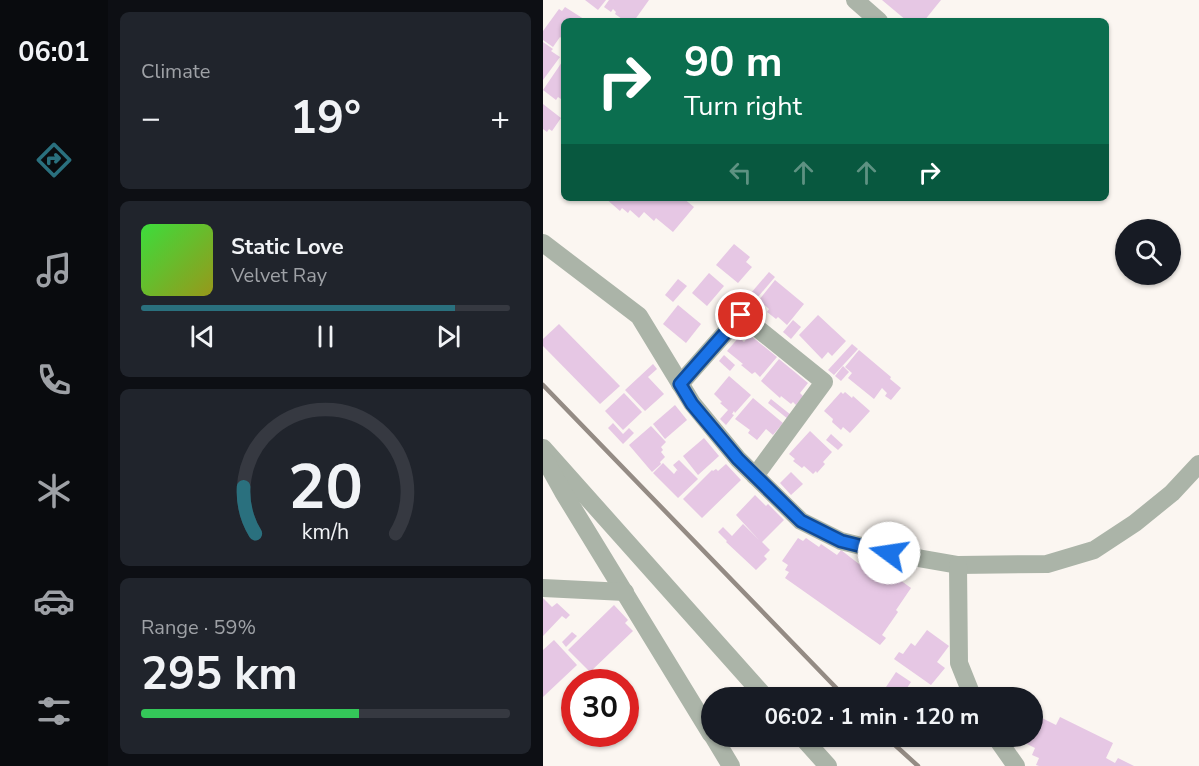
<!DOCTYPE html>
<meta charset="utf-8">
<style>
body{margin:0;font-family:"Nunito Sans",sans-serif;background:#20242c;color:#f1f3f6;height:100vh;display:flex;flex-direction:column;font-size:22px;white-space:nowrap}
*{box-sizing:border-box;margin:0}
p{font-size:20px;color:#9ea1a6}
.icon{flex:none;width:33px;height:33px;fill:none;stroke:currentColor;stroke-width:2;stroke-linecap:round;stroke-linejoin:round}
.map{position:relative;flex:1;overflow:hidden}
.panel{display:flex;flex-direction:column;gap:12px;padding:12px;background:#0d0f14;width:435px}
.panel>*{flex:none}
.hud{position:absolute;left:18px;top:18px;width:548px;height:183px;border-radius:9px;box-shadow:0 2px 4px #0004;background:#0b6e4f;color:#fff;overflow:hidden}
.tools{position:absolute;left:572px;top:219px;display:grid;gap:12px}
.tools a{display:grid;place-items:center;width:66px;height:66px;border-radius:50%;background:#171b24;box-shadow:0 2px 4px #0004;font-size:30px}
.speed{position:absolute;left:18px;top:669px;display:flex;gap:12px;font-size:30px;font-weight:700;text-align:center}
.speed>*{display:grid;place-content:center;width:78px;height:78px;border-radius:50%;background:#171b24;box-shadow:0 2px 4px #0004;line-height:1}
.speed .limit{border:9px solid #d22;background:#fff;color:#111}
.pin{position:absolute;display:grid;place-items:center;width:51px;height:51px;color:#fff;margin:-26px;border:3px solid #fff;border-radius:50%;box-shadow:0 2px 6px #0007}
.me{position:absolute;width:66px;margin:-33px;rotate:284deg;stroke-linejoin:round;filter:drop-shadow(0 0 4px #0008)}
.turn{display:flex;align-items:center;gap:21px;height:126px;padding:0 24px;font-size:27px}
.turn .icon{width:78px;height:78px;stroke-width:2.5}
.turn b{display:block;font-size:42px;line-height:51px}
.lanes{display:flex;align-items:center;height:57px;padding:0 24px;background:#0003;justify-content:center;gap:30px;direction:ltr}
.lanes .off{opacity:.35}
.big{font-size:45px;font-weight:700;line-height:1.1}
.panel .card{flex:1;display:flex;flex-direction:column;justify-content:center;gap:9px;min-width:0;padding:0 21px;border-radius:9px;background:#20242c}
.panel .dial{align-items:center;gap:0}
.dial svg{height:156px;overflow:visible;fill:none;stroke:#363941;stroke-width:7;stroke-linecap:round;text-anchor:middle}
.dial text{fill:#f1f3f6;stroke:none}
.song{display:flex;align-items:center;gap:18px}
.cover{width:72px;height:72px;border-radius:9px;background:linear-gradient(135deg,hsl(120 70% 55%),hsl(60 70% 35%))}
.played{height:6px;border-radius:3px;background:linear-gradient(90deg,#2a707e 85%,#363941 85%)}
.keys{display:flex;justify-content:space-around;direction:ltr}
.heat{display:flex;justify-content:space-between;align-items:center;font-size:33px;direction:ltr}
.charge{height:9px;border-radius:4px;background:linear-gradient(90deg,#34c759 59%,#363941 0)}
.trip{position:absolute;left:158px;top:687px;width:342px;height:60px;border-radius:30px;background:#171b24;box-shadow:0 2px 4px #0004;font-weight:700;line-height:60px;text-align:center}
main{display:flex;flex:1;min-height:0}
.tab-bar{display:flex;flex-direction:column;width:108px;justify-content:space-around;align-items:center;background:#090b0e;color:#9ea1a6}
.tab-bar .icon{width:42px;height:42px}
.tab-bar .selected{color:#2a707e}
.tab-bar b{font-size:27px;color:#f1f3f6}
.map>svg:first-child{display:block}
</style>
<main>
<nav class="tab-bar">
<b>06:01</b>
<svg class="icon selected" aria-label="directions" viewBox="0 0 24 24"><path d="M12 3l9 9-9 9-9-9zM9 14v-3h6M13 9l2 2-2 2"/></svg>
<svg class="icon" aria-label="music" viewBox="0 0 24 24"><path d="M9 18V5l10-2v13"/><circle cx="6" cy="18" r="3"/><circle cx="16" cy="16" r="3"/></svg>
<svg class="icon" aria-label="phone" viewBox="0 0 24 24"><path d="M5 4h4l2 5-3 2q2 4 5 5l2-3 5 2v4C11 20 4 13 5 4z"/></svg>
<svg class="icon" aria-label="climate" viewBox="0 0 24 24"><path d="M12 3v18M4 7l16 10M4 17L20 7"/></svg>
<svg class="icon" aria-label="car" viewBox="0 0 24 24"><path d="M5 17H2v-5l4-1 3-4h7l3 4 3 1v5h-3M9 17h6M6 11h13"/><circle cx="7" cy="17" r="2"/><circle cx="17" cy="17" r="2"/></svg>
<svg class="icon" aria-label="filters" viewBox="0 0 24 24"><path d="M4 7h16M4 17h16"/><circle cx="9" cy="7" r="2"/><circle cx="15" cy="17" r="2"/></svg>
</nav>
<section class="panel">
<div class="card"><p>Climate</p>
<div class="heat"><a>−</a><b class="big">19°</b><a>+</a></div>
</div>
<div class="card">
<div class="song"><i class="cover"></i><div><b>Static Love</b><p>Velvet Ray</p></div></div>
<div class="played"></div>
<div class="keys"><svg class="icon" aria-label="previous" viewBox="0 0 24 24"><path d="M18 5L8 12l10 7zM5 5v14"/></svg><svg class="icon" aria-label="pause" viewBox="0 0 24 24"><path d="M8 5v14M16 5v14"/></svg><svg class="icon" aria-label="next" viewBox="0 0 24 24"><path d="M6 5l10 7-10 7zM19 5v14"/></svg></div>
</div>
<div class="card dial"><svg viewBox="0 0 100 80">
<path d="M14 69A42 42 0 1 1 86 69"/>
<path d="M14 69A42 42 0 0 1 8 45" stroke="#2a707e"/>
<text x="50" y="56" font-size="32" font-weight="700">20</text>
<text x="50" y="72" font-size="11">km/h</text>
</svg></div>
<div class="card"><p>Range · 59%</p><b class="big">295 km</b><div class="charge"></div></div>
</section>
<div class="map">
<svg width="656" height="766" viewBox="0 0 656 766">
<rect width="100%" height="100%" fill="#fbf6f1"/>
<g fill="#e6c7e4">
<polygon points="42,0 63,0 55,10"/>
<polygon points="66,0 106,0 91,21 85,21 80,18 79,19 72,14 73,12 70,9 68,12 61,7"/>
<polygon points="339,0 398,0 381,21 364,21"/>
<polygon points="22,7 44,21 21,21 21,40 17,37 10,47 0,40 0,31 16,9 19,11"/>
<polygon points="0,42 10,49 8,51 17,57 0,80"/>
<polygon points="19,62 21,63 21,101 15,97 13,100 0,90"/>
<polygon points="0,104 18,118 9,131 6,129 4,132 0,129"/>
<polygon points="62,198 140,198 151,207 130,232 113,218 111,221 101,212 96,218 87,210 85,213 79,208 77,211"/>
<polygon points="191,244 207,257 203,262 209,267 195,283 173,265"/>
<polygon points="226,272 232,277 214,298 208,293"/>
<polygon points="166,273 181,286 164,306 149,293"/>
<polygon points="135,279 144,286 130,302 122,295"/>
<polygon points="232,280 261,304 244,325 235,317 233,319 224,312 226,309 216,300"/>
<polygon points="135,305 158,324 143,343 120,324"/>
<polygon points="275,315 303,341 289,356 285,352 279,359 256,335"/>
<polygon points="250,320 258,327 248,339 240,332"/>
<polygon points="16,324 77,386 57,404 0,346 0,339"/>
<polygon points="207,335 234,357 217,377 212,372 209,374 198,365 200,364 184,351 196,337 201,342"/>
<polygon points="309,344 315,349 291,375 285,370"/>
<polygon points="316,350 348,377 347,379 358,388 348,400 342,396 344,393 339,388 331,399 305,378 309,373 302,367"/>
<polygon points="181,355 192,365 187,371 176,361"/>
<polygon points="236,359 265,383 257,393 260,396 253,405 250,402 248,404 238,396 237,398 218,381"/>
<polygon points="110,364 114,369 105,377 121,394 102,411 82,390"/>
<polygon points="300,366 306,372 298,381 292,376"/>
<polygon points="186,376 208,395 192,413 191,411 189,414 191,415 183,425 177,419 185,410 177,403 179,402 171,394"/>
<polygon points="298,392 300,394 302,392 309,398 310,396 327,411 307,433 300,427 298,430 289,422 290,419 281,411"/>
<polygon points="81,393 99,412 80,430 62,411"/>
<polygon points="210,398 240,423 230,435 223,429 214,440 205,433 207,430 192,419"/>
<polygon points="228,399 248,415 245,419 225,403"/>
<polygon points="132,405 144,420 122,439 110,424"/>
<polygon points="70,423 80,434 86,428 91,433 80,444 65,428"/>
<polygon points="108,426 123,442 118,447 120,450 118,452 122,457 117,462 118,464 109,472 86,445"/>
<polygon points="267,431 289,452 280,462 282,464 274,473 273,471 270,474 261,466 259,468 250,461 252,459 246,454"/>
<polygon points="288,434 300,445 295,450 283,440"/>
<polygon points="161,438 176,456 155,475 140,456"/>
<polygon points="136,460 155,479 135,498 110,473 120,463 131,474 134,470 136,472 130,465"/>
<polygon points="183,464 198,480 159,518 140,499 169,470 170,471 173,469 175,471"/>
<polygon points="248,472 260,484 248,495 237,483"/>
<polygon points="212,495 223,506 225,504 241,520 219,542 227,550 221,556 224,559 213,570 183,542 184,541 175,532 180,527 189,536 200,524 216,540 193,515"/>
<polygon points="255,538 260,541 263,538 276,547 278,544 294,555 298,550 316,564 319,559 332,568 335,564 368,588 353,610 355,612 339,635 343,638 337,645 242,578 246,572 242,570 245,565 239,561"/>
<polygon points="0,598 9,607 14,603 27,615 23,619 19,616 0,636"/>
<polygon points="71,605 85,620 82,623 90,631 47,672 25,650"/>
<polygon points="384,630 406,646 394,662 402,668 388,685 351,659 356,652 360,654 368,643 372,646"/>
<polygon points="29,632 34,636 23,647 19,642"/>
<polygon points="11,640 34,665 0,697 0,650"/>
<polygon points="353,672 368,682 358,697 343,687"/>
<polygon points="489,713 513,725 517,717 570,743 563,758 572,763 575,758 591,766 496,766 493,765 496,758 489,755 492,748 476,740 478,736 489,736"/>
</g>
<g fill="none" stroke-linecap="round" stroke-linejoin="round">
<g stroke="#abb4a8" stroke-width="18">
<polyline points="312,0 336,21"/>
<polyline points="0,243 96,316 149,403 195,459 258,521 298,541 346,553 415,565 504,564 551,550 592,523 629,493 656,464"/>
<polyline points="137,384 198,315 281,382 212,476"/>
<polyline points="0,448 223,698"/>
<polyline points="4,463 20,492 168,734"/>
<polyline points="415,565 416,663 430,698"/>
<polyline points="0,588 82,592"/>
<polyline points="170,736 188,766"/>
<polyline points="258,736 285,766"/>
<polyline points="452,736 473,766"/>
</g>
<g stroke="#948b84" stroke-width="4.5">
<polyline points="0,385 303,698"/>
<polyline points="342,736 375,766"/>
</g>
</g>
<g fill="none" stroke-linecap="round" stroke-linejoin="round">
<g stroke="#114b97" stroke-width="15">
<polyline id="route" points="198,315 137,384 149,404 195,459 258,521 298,541 346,553"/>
</g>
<use href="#route" stroke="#1a73e8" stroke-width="10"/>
</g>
</svg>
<div class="tools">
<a><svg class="icon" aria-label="search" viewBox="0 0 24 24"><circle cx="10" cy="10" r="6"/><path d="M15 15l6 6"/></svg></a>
</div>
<div class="speed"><div class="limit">30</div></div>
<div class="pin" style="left:198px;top:315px;background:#d93025"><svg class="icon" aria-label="arrive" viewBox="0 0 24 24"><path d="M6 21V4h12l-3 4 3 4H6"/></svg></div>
<svg class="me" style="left:346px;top:553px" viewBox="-20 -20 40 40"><circle r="19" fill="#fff"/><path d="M0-13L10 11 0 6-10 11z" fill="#1a73e8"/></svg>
<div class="trip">06:02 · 1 min · 120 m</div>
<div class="hud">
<div class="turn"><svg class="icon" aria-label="right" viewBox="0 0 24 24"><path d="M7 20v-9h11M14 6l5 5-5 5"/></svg><div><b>90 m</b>Turn right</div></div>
<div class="lanes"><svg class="icon off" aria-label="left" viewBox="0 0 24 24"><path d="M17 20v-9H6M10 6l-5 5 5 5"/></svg><svg class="icon off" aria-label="ahead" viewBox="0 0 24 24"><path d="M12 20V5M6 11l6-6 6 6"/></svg><svg class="icon off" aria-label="ahead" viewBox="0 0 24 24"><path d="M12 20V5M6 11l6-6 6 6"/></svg><svg class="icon" aria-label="right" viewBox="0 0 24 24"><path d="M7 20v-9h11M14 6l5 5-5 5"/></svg></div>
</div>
</div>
</main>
